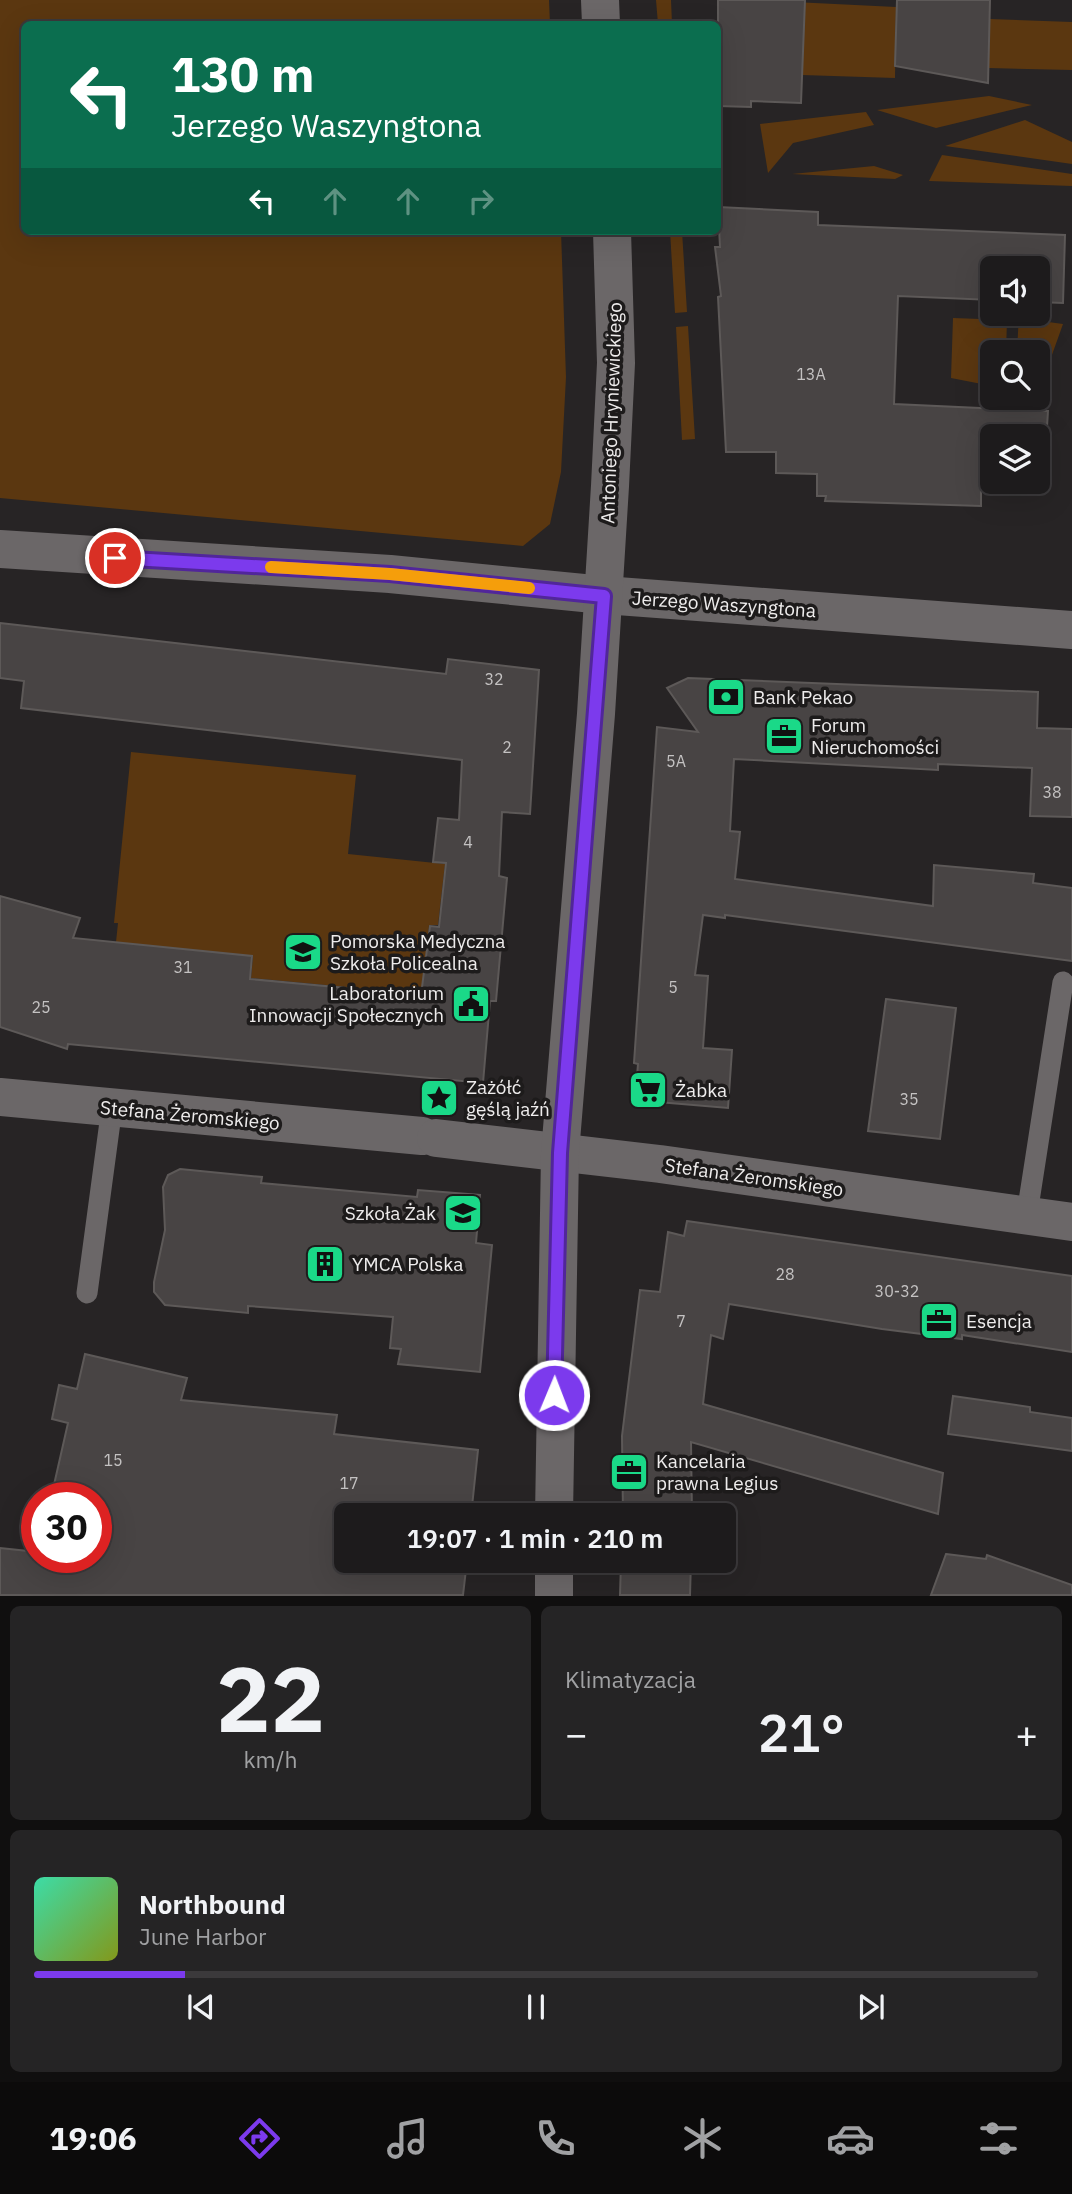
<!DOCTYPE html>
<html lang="pl">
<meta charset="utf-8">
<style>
body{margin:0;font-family:"IBM Plex Sans",sans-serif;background:#252425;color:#f1f3f6;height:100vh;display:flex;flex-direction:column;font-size:26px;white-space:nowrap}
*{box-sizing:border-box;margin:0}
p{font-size:23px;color:#a0a1a3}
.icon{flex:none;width:38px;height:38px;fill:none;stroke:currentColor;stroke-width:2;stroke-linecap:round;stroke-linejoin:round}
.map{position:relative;height:1596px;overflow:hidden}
.panel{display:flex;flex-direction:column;gap:10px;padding:10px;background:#100f0f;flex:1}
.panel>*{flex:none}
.hud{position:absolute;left:21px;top:21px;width:700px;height:214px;border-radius:10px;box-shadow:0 7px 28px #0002,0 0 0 2px #3b393b;background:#0b6e4f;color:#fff;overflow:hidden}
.fabs{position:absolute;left:980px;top:256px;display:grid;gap:14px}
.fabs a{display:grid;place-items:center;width:70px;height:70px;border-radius:10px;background:#1d1b1c;box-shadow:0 7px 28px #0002,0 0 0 2px #3b393b;font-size:35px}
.speed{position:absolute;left:21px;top:1482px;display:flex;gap:14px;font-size:35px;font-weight:700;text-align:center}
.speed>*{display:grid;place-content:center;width:91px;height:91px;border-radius:50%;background:#1d1b1c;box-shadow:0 7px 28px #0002,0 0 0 2px #3b393b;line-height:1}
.speed .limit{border:10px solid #d22;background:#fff;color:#111}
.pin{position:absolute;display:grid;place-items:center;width:60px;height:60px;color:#fff;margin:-30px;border:4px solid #fff;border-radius:50%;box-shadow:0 2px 7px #0007}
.me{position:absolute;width:77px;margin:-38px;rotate:1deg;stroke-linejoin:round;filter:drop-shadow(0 0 5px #0008)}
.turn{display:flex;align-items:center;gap:24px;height:147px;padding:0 35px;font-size:32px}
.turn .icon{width:91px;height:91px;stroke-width:2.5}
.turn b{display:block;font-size:49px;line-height:60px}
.lanes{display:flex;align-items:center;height:66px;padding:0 35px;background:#0003;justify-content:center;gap:35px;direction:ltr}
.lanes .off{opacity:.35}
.big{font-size:52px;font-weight:600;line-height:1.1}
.panel .tile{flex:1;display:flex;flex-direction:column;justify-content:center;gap:10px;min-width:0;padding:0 24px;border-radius:10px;background:#252425}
.panel .dial{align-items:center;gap:0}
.dial b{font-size:91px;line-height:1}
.song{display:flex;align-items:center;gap:21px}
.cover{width:84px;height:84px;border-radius:10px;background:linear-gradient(135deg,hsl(160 70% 55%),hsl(70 70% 35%))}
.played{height:7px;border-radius:4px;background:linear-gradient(90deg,#7c3aed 15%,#3b393b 15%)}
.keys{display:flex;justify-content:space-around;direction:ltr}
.heat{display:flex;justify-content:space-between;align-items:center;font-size:38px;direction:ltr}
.panel .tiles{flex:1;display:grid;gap:10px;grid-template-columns:1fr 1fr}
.tile:last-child{grid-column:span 2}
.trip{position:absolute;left:334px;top:1503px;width:402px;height:70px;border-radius:10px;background:#1d1b1c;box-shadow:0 7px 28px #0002,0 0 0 2px #3b393b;font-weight:600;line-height:70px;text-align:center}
.tab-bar{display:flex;height:112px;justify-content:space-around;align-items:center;background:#0c0b0b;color:#a0a1a3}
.tab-bar .icon{width:49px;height:49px}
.tab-bar .on{color:#7c3aed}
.tab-bar b{font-size:32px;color:#f1f3f6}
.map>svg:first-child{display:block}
</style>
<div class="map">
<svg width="1072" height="1596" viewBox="0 0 1072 1596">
<rect width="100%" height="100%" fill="#272425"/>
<g fill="#5b3710">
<polygon points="0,0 549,0 550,24 24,24 24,231 561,231 566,377 561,472 550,524 523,546 0,498"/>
<polygon points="656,0 671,0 672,24 658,24"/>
<polygon points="794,2 896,7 895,78 802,75"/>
<polygon points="989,19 1072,22 1072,70 988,68"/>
<polygon points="989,96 1032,105 936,128 877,110"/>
<polygon points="866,112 874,125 793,143 768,173 760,124"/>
<polygon points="1025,120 1072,142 1072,164 945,146"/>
<polygon points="942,155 1072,174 1072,186 929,181"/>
<polygon points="874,166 903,175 895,179 792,174"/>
<polygon points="670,231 682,231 687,312 675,313"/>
<polygon points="1041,312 1041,321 1063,324 1038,394 1038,352 1017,352 1019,313"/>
<polygon points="953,318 1007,320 1006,352 992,352 992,386 951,378"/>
<polygon points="688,326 695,439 682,440 676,327"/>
<polygon points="131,752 356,775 348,854 445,864 438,925 429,925 428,938 436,939 431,995 251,978 253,956 116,942 118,923 114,923"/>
</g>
<g fill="#484444" stroke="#5d5958" stroke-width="2">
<polygon points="718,0 805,0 801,103 751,101 751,107 718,106"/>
<polygon points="897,0 990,0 988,83 895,66"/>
<polygon points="718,207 818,212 818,225 1065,235 1063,303 1038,302 1038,268 992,268 992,300 898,296 894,404 1048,411 1045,458 1038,458 1038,436 992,436 992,481 1032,481 1031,491 981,489 981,506 825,501 826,496 817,496 817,474 776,473 776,452 726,452 718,297 721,296 715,247 720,247"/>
<polygon points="0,623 446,674 448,659 539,670 530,814 502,812 499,876 507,878 496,1001 490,1001 483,1083 68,1044 67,1049 0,1027 0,896 80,918 73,938 252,956 250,979 421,995 430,926 439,927 446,863 433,862 438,818 459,820 462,760 21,708 24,681 0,678"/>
<polygon points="688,678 1038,692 1037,728 1072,729 1072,817 1030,816 1032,768 938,764 938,770 734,759 730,831 740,832 735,879 933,906 934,865 1034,874 1033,883 1072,888 1072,961 725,915 725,918 703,915 695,975 708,976 703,1048 732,1050 728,1108 635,1100 638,1064 634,1063 657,727 698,732 667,688"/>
<polygon points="886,999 956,1008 940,1139 868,1131"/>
<polygon points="180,1169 262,1177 261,1183 417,1197 418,1190 480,1195 476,1243 492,1245 480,1372 398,1364 401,1349 390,1348 393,1317 248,1306 248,1313 165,1305 154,1292 154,1282 165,1230 163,1187 168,1175"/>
<polygon points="687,1221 1072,1276 1072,1352 962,1335 962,1339 882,1329 729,1304 723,1339 711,1335 703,1404 943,1473 938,1514 691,1442 692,1516 623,1516 622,1436 640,1290 660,1292 668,1232 684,1236"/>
<polygon points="85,1354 187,1378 181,1400 337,1415 334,1434 478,1450 471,1516 346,1516 346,1561 467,1561 463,1595 0,1595 0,1548 37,1552 37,1558 96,1558 96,1498 51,1498 68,1423 52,1419 59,1385 77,1389"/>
<polygon points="953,1396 1030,1407 1030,1412 1072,1418 1072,1451 948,1434"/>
<polygon points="946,1554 986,1559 987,1555 1072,1585 1072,1595 931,1595"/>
<polygon points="621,1561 691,1561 690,1595 620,1595"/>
</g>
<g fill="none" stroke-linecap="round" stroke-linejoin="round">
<g stroke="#6b6768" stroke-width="21">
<polyline points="1027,1214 1063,982"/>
<polyline points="87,1293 112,1107"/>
</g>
<g stroke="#6b6768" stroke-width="38">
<polyline points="600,0 601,24"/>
<polyline points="0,549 390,574 604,595 1072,630"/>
<polyline points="0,1097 422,1136"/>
<polyline points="436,1138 660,1164 1072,1222"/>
<polyline points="554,1516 560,1153 596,714 610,486 616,363 612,231"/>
<polyline points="554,1596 554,1561"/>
</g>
</g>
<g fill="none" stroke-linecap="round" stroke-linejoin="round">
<g stroke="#51269a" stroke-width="18">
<polyline id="route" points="115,558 390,574 604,596 560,1153 554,1395"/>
</g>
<use href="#route" stroke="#7c3aed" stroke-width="12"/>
<polyline stroke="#f59e0b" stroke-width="12" points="271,567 390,574 529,588"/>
</g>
<defs>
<g id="bank-square" transform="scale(2.0125)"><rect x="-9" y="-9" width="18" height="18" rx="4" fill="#1ad988" stroke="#1d1b1b"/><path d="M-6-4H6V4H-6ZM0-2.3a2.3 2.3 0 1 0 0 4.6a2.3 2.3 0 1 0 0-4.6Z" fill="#111"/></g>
<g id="office-square" transform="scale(2.0125)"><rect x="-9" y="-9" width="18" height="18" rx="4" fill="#1ad988" stroke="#1d1b1b"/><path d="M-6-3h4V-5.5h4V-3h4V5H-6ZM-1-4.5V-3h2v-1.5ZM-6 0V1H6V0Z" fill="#111"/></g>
<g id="university-square" transform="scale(2.0125)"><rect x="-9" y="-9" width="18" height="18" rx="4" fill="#1ad988" stroke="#1d1b1b"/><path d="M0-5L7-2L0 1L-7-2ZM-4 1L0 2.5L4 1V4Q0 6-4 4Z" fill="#111"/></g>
<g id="civic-square" transform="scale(2.0125)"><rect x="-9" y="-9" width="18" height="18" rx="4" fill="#1ad988" stroke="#1d1b1b"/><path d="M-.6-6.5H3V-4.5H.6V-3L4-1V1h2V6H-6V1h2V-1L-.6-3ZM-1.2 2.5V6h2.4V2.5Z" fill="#111"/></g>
<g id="supermarket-square" transform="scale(2.0125)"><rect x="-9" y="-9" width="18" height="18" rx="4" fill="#1ad988" stroke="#1d1b1b"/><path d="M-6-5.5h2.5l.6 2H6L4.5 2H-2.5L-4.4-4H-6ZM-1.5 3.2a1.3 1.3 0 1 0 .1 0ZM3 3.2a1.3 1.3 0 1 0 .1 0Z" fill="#111"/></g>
<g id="sight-square" transform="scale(2.0125)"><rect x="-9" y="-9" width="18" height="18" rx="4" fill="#1ad988" stroke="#1d1b1b"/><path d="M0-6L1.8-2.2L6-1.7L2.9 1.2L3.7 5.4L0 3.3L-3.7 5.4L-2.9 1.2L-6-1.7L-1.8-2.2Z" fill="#111"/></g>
<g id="school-square" transform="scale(2.0125)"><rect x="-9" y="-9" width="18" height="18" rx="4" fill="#1ad988" stroke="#1d1b1b"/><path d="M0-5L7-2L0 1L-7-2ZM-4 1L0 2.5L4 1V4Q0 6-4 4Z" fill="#111"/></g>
<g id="building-square" transform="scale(2.0125)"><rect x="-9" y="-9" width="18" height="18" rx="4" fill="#1ad988" stroke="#1d1b1b"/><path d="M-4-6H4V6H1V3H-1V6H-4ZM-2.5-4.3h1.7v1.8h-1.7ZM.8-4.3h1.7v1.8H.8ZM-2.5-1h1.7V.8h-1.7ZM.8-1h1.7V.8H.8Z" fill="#111"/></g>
</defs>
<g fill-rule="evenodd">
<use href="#bank-square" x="726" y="697"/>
<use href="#office-square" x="784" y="736"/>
<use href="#university-square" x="303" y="952"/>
<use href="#civic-square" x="471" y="1004"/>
<use href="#supermarket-square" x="648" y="1090"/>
<use href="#sight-square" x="439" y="1098"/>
<use href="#school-square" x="463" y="1213"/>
<use href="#building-square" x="325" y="1264"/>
<use href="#office-square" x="939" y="1321"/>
<use href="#office-square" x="629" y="1472"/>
</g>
<g text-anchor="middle" stroke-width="7" stroke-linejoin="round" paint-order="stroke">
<g font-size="16" fill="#c4c2c2">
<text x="811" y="380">13A</text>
<text x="494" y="685">32</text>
<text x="507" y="753">2</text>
<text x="676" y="767">5A</text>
<text x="1052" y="798">38</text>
<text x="468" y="848">4</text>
<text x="183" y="973">31</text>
<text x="673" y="993">5</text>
<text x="41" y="1013">25</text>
<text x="909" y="1105">35</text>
<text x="785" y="1280">28</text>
<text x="897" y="1297">30-32</text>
<text x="681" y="1327">7</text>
<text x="113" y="1466">15</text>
<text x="349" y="1489">17</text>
</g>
<g font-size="19" fill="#eeecec" stroke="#1d1b1b">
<text transform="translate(611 413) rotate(-88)" y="7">Antoniego Hryniewickiego</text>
<text transform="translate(724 604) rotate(4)" y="7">Jerzego Waszyngtona</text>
<text transform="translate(190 1115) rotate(5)" y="7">Stefana Żeromskiego</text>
<text transform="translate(754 1177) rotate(8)" y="7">Stefana Żeromskiego</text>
</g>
<g font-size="19" fill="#eeecec" stroke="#1d1b1b" text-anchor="start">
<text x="753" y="704">Bank Pekao</text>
<text x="811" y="732">Forum<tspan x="811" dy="22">Nieruchomości</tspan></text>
<text x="330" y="948">Pomorska Medyczna<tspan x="330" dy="22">Szkoła Policealna</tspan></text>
<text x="444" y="1000" text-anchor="end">Laboratorium<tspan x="444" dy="22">Innowacji Społecznych</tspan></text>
<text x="466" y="1094">Zażółć<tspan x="466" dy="22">gęślą jaźń</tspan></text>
<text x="675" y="1097">Żabka</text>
<text x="436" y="1220" text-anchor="end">Szkoła Żak</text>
<text x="352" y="1271">YMCA Polska</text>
<text x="966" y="1328">Esencja</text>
<text x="656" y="1468">Kancelaria<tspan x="656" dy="22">prawna Legius</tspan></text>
</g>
</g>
</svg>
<div class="fabs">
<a><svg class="icon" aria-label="sound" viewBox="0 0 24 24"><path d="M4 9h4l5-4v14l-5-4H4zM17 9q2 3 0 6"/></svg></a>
<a><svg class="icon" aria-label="search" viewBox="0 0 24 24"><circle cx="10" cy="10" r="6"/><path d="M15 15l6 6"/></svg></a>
<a><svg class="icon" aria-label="layers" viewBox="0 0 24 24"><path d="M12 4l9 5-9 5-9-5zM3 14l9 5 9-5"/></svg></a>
</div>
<div class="speed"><div class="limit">30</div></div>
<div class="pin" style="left:115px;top:558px;background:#d93025"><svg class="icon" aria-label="arrive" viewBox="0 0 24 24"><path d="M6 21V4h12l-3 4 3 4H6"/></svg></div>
<svg class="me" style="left:554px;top:1395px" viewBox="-20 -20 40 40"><circle r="17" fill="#7c3aed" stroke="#fff" stroke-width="3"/><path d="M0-11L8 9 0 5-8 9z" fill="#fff"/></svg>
<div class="trip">19:07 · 1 min · 210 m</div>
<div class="hud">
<div class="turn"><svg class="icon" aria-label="left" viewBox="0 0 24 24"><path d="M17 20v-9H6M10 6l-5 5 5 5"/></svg><div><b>130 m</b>Jerzego Waszyngtona</div></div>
<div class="lanes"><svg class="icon" aria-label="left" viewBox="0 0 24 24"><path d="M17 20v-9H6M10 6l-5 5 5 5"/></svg><svg class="icon off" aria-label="ahead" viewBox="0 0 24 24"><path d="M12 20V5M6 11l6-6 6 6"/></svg><svg class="icon off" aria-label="ahead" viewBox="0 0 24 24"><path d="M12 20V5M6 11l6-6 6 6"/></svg><svg class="icon off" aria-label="right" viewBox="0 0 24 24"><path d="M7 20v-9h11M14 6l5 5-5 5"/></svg></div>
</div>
</div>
<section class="panel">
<div class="tiles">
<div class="tile dial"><b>22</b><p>km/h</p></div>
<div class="tile"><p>Klimatyzacja</p>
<div class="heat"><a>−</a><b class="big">21°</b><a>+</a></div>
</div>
<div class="tile">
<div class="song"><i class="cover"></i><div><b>Northbound</b><p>June Harbor</p></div></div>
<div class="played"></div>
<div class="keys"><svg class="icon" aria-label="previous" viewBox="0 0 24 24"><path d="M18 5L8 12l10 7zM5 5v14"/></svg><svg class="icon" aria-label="pause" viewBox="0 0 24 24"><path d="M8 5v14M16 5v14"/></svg><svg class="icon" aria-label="next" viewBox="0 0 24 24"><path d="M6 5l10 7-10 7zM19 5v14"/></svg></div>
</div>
</div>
</section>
<nav class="tab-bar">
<b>19:06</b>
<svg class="icon on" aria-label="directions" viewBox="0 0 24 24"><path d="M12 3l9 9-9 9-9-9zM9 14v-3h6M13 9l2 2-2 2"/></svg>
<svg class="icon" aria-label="music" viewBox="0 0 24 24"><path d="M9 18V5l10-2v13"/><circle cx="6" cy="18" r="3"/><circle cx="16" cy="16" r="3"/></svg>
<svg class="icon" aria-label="phone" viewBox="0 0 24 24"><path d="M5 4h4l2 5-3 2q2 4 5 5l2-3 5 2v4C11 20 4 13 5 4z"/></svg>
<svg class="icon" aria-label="climate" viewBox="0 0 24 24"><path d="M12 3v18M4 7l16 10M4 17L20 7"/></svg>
<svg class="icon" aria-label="car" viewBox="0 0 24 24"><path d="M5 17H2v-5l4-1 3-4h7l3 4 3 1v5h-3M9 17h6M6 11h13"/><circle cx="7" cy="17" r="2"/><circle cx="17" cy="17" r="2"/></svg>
<svg class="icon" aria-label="filters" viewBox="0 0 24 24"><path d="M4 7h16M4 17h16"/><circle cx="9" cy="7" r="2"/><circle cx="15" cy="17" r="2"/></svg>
</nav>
